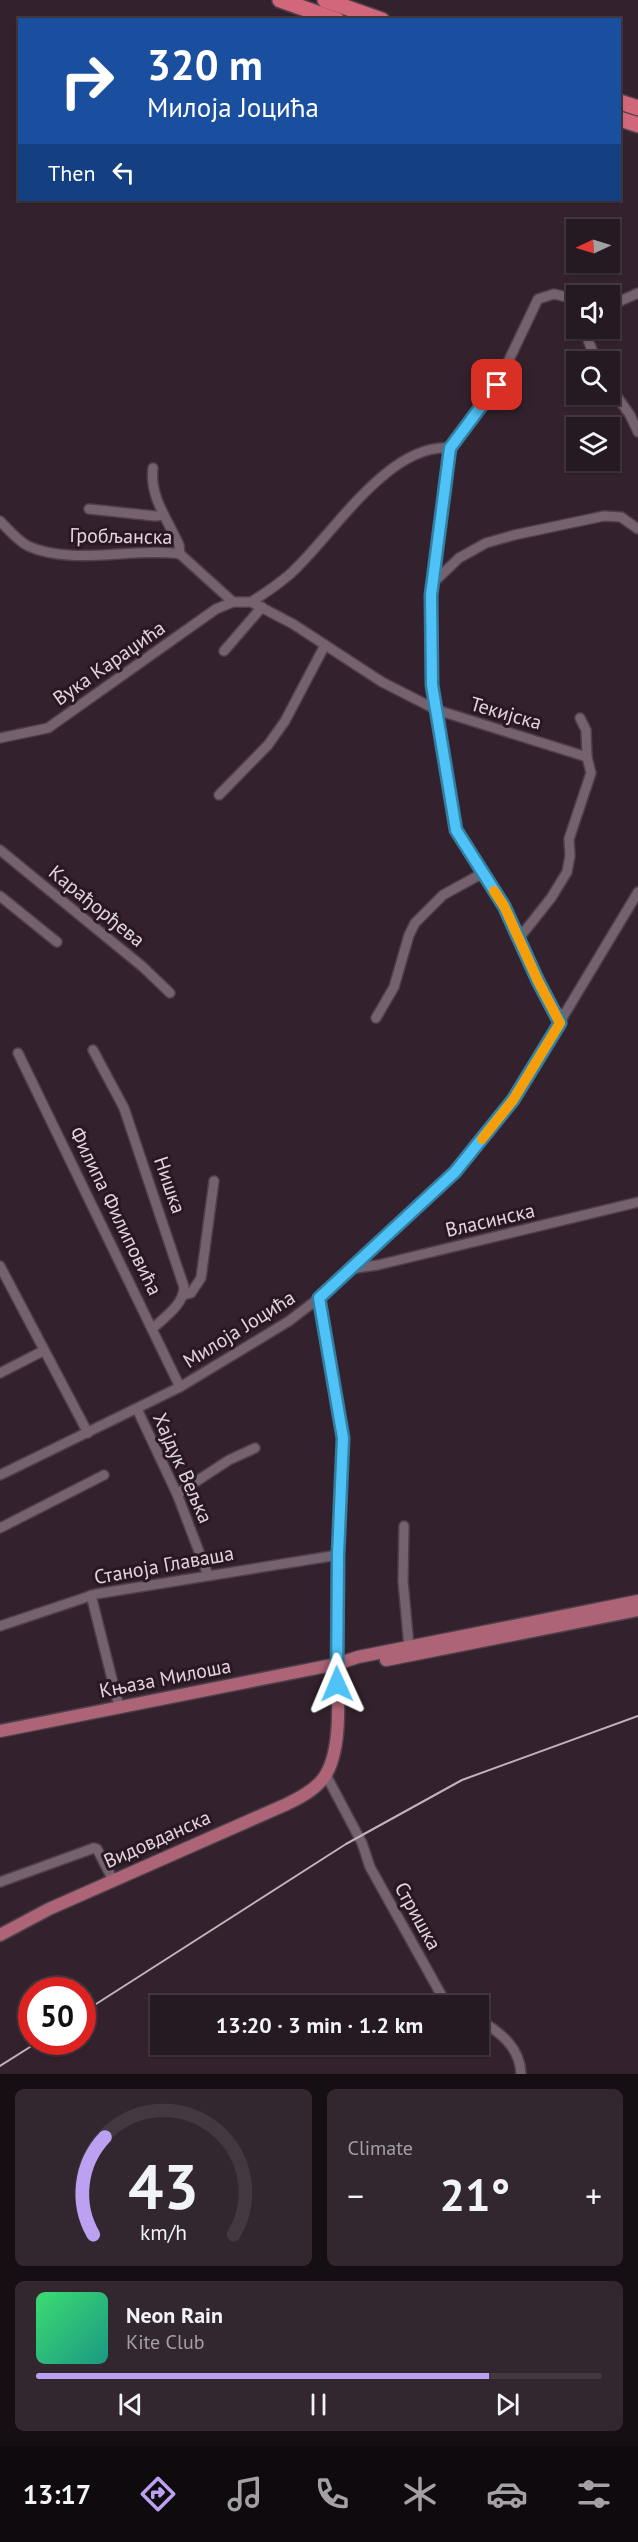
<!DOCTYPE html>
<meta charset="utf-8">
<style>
body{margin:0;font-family:"PT Sans",sans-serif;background:#32272f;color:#f1f3f6;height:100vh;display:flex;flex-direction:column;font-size:22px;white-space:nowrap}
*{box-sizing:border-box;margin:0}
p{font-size:20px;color:#a4a1a5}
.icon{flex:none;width:33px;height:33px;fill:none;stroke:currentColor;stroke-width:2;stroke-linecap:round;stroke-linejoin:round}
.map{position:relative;height:2074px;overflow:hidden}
.details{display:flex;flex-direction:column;gap:15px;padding:15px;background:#150e13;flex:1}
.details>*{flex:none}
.guide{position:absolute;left:18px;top:18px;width:603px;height:183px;border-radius:0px;box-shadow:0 2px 4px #0004,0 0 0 2px #423840;background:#1a4fa0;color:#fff;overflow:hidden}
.needle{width:39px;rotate:266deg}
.controls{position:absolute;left:566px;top:219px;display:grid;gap:12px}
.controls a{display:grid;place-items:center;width:54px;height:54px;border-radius:0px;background:#261a22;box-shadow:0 2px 4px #0004,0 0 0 2px #423840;font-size:30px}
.speed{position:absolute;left:18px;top:1977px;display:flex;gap:12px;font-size:30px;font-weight:700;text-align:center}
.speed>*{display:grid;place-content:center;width:78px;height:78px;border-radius:50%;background:#261a22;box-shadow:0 2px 4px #0004,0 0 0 2px #423840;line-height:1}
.speed .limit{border:9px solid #d22;background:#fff;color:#111}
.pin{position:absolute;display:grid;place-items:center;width:51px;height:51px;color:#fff;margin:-26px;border-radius:12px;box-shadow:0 3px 9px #0006}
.me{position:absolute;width:66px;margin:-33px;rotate:359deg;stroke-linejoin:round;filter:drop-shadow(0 0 4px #0008)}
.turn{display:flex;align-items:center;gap:21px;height:126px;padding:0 30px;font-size:27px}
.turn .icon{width:78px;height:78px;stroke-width:2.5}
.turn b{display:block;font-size:42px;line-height:51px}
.then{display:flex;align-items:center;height:57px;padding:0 30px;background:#0003;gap:12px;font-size:22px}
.big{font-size:45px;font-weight:600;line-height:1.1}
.details .tile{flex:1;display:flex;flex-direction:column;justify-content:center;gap:9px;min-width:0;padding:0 21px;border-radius:9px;background:#32272f}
.details .dial{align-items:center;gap:0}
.dial svg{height:156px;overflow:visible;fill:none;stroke:#423840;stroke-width:7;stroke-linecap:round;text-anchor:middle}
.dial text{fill:#f1f3f6;stroke:none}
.song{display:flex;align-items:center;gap:18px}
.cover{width:72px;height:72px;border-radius:9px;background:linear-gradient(135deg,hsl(140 70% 55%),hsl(170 70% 35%))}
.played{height:6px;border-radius:3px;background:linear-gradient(90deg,#bca0f2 80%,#423840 80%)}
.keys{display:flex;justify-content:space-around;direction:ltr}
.heat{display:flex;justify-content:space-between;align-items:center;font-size:33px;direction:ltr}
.details .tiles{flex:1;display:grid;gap:15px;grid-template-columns:1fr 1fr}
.tile:last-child{grid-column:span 2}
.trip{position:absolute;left:150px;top:1995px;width:339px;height:60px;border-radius:0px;background:#261a22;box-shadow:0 2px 4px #0004,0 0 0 2px #423840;font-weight:600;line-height:60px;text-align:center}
.tabs{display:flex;height:96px;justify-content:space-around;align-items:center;background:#0f0a0e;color:#a4a1a5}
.tabs .icon{width:42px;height:42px}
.tabs .active{color:#bca0f2}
.tabs b{font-size:27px;color:#f1f3f6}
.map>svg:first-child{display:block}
</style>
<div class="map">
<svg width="638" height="2074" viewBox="0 0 638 2074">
<rect width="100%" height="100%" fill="#33222d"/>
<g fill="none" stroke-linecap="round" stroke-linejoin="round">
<g stroke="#4e404a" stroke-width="12">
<g id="minor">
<polyline points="609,306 638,293"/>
<polyline points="587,328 588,340 597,362"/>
<polyline points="609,385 630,415 638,432"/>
<path d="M 153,468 C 149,496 168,520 179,545 L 180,554"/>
<polyline points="89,509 155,516 164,515"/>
<path d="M 0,521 C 8,529 18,541 28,546 C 72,566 133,547 180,554 L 233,602"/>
<polyline points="433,583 459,558 486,543 514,535 604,516 621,517 638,529"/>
<path d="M 251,602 C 264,594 277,585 289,575 C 331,538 387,443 450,448"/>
<polyline points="224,651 262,607"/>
<polyline points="0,738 48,728 216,609 233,602 251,602 293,624 382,682 437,710 587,757"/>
<polyline points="219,795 268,745 285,721 325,645"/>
<polyline points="0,850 143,967 170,993"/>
<polyline points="0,896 57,942"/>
<polyline points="520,937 551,898 567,872 570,856 569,839 591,773 587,757 586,730 580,718"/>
<polyline points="376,1018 394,987 409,935 415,923 443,895 483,873"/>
<polyline points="560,1023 538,981 505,906 457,830 432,685 431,595 450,448 497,385 538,299 554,294 571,298 576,305"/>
<path d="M 93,1050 L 124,1108 L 184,1287 C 184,1304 165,1317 153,1328"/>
<polyline points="18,1053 180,1387"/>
<polyline points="0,1266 88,1433"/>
<polyline points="349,1269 378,1265 638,1202"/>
<polyline points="184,1295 191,1293 201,1278 214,1181"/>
<polyline points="319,1298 343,1438 338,1555 337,1664"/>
<polyline points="0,1373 43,1351"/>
<polyline points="137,1409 177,1494 208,1575"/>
<polyline points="0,1475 180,1387 289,1321 319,1298 455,1172 513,1100 638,892"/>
<polyline points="177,1494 229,1460 255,1448"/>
<polyline points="404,1526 403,1581 409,1647"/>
<polyline points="0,1528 104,1475"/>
<polyline points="91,1595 119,1707"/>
<polyline points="0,1626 96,1594 338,1555"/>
<polyline points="326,1775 362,1843 370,1867 443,1998 456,2006"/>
<polyline points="0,1882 94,1848 97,1849 113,1880"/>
<path d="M 478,2019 C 500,2032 520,2047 521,2074"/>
</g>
</g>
<g stroke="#4e404a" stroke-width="15">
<g id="major">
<polyline points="386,1660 638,1610"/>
<polyline points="0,1731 337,1664 358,1657 638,1601"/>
<path d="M 0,1935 L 49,1909 L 287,1804 C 299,1798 313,1791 322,1780 C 343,1755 338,1696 337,1664"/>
</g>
</g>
<g stroke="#4e404a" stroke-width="18">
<g id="highway">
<polyline points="280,0 337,20"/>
<polyline points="325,0 382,20"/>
<polyline points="620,102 638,108"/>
<polyline points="620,119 638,125"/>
</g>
</g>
<use href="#minor" stroke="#76626f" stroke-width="9"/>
<use href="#major" stroke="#ad6476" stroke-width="12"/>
<use href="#highway" stroke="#d2667b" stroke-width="15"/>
<g stroke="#c0b3bb" stroke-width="2">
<polyline points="82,2013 346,1844 462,1780 638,1716"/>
<polyline points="0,2066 38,2042"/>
</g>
</g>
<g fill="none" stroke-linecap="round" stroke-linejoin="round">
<g stroke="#337fa1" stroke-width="15">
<polyline id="route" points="337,1684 338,1555 343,1438 319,1298 455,1172 513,1100 560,1023 538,981 504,906 456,830 432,685 431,595 450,448 497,385"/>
</g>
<use href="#route" stroke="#4fc3f7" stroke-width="10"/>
<polyline stroke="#f59e0b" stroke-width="10" points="482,1139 513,1100 560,1023 538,981 504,906 494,891"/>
</g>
<g text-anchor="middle" stroke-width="6" stroke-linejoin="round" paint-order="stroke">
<g font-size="20" fill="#e1d5dd" stroke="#291824">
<text transform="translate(121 536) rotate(1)" y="7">Гробљанска</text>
<text transform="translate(109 663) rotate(-35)" y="7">Вука Караџића</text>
<text transform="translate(506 713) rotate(16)" y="7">Текијска</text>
<text transform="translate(97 906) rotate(39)" y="7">Карађорђева</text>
<text transform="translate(170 1185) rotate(71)" y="7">Нишка</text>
<text transform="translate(116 1211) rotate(64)" y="7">Филипа Филиповића</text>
<text transform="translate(490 1220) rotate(-13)" y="7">Власинска</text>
<text transform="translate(239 1329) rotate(-32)" y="7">Милоја Јоцића</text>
<text transform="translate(183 1468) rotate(66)" y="7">Хајдук Вељка</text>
<text transform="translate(164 1565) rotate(-10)" y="7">Станоја Главаша</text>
<text transform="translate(165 1678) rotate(-11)" y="7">Књаза Милоша</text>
<text transform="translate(157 1839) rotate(-24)" y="7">Видовданска</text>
<text transform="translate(418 1916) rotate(61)" y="7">Стришка</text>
</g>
</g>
</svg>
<div class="controls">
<a><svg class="needle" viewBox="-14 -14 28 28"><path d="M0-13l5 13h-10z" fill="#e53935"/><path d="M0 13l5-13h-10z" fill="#a4a1a5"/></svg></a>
<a><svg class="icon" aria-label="sound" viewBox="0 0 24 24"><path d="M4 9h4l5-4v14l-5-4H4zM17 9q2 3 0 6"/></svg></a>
<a><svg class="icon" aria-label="search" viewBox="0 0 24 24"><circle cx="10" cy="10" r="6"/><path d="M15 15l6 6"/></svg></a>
<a><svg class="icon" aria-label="layers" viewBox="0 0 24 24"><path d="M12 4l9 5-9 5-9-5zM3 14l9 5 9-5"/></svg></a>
</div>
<div class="speed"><div class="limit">50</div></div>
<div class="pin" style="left:497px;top:385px;background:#d93025"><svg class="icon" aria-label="arrive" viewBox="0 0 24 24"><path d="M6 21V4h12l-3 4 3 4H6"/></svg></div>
<svg class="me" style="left:337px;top:1684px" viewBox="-20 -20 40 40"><path d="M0-17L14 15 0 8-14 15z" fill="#4fc3f7" stroke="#fff" stroke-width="4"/></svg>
<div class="trip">13:20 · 3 min · 1.2 km</div>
<div class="guide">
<div class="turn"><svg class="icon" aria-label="right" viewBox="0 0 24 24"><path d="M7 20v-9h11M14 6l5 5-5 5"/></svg><div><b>320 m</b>Милоја Јоцића</div></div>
<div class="then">Then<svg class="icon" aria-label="left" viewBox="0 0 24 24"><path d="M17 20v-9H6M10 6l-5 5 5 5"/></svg></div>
</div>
</div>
<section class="details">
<div class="tiles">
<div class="tile dial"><svg viewBox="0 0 100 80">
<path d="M14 69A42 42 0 1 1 86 69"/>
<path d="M14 69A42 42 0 0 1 20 19" stroke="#bca0f2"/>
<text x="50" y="56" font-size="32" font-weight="700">43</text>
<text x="50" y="72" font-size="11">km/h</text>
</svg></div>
<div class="tile"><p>Climate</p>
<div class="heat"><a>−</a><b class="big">21°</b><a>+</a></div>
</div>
<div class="tile">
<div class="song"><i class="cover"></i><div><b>Neon Rain</b><p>Kite Club</p></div></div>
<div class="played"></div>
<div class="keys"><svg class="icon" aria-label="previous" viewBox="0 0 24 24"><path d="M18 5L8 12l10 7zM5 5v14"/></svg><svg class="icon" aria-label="pause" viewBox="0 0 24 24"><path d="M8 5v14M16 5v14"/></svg><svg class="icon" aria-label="next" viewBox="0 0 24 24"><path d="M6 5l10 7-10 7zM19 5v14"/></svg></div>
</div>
</div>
</section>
<nav class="tabs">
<b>13:17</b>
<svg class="icon active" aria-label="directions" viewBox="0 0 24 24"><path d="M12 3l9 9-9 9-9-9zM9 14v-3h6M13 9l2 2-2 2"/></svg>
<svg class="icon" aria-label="music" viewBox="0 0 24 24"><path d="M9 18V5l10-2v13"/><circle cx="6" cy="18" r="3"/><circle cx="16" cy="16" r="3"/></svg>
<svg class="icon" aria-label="phone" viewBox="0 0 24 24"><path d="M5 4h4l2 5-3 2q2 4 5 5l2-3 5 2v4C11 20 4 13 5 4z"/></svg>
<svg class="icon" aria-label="climate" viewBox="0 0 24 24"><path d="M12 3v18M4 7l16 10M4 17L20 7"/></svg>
<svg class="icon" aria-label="car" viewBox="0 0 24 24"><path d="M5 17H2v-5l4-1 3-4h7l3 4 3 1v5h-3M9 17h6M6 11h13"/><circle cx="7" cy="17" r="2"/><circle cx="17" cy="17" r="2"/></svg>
<svg class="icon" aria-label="filters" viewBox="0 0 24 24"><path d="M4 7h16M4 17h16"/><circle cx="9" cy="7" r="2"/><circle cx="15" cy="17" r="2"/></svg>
</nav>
